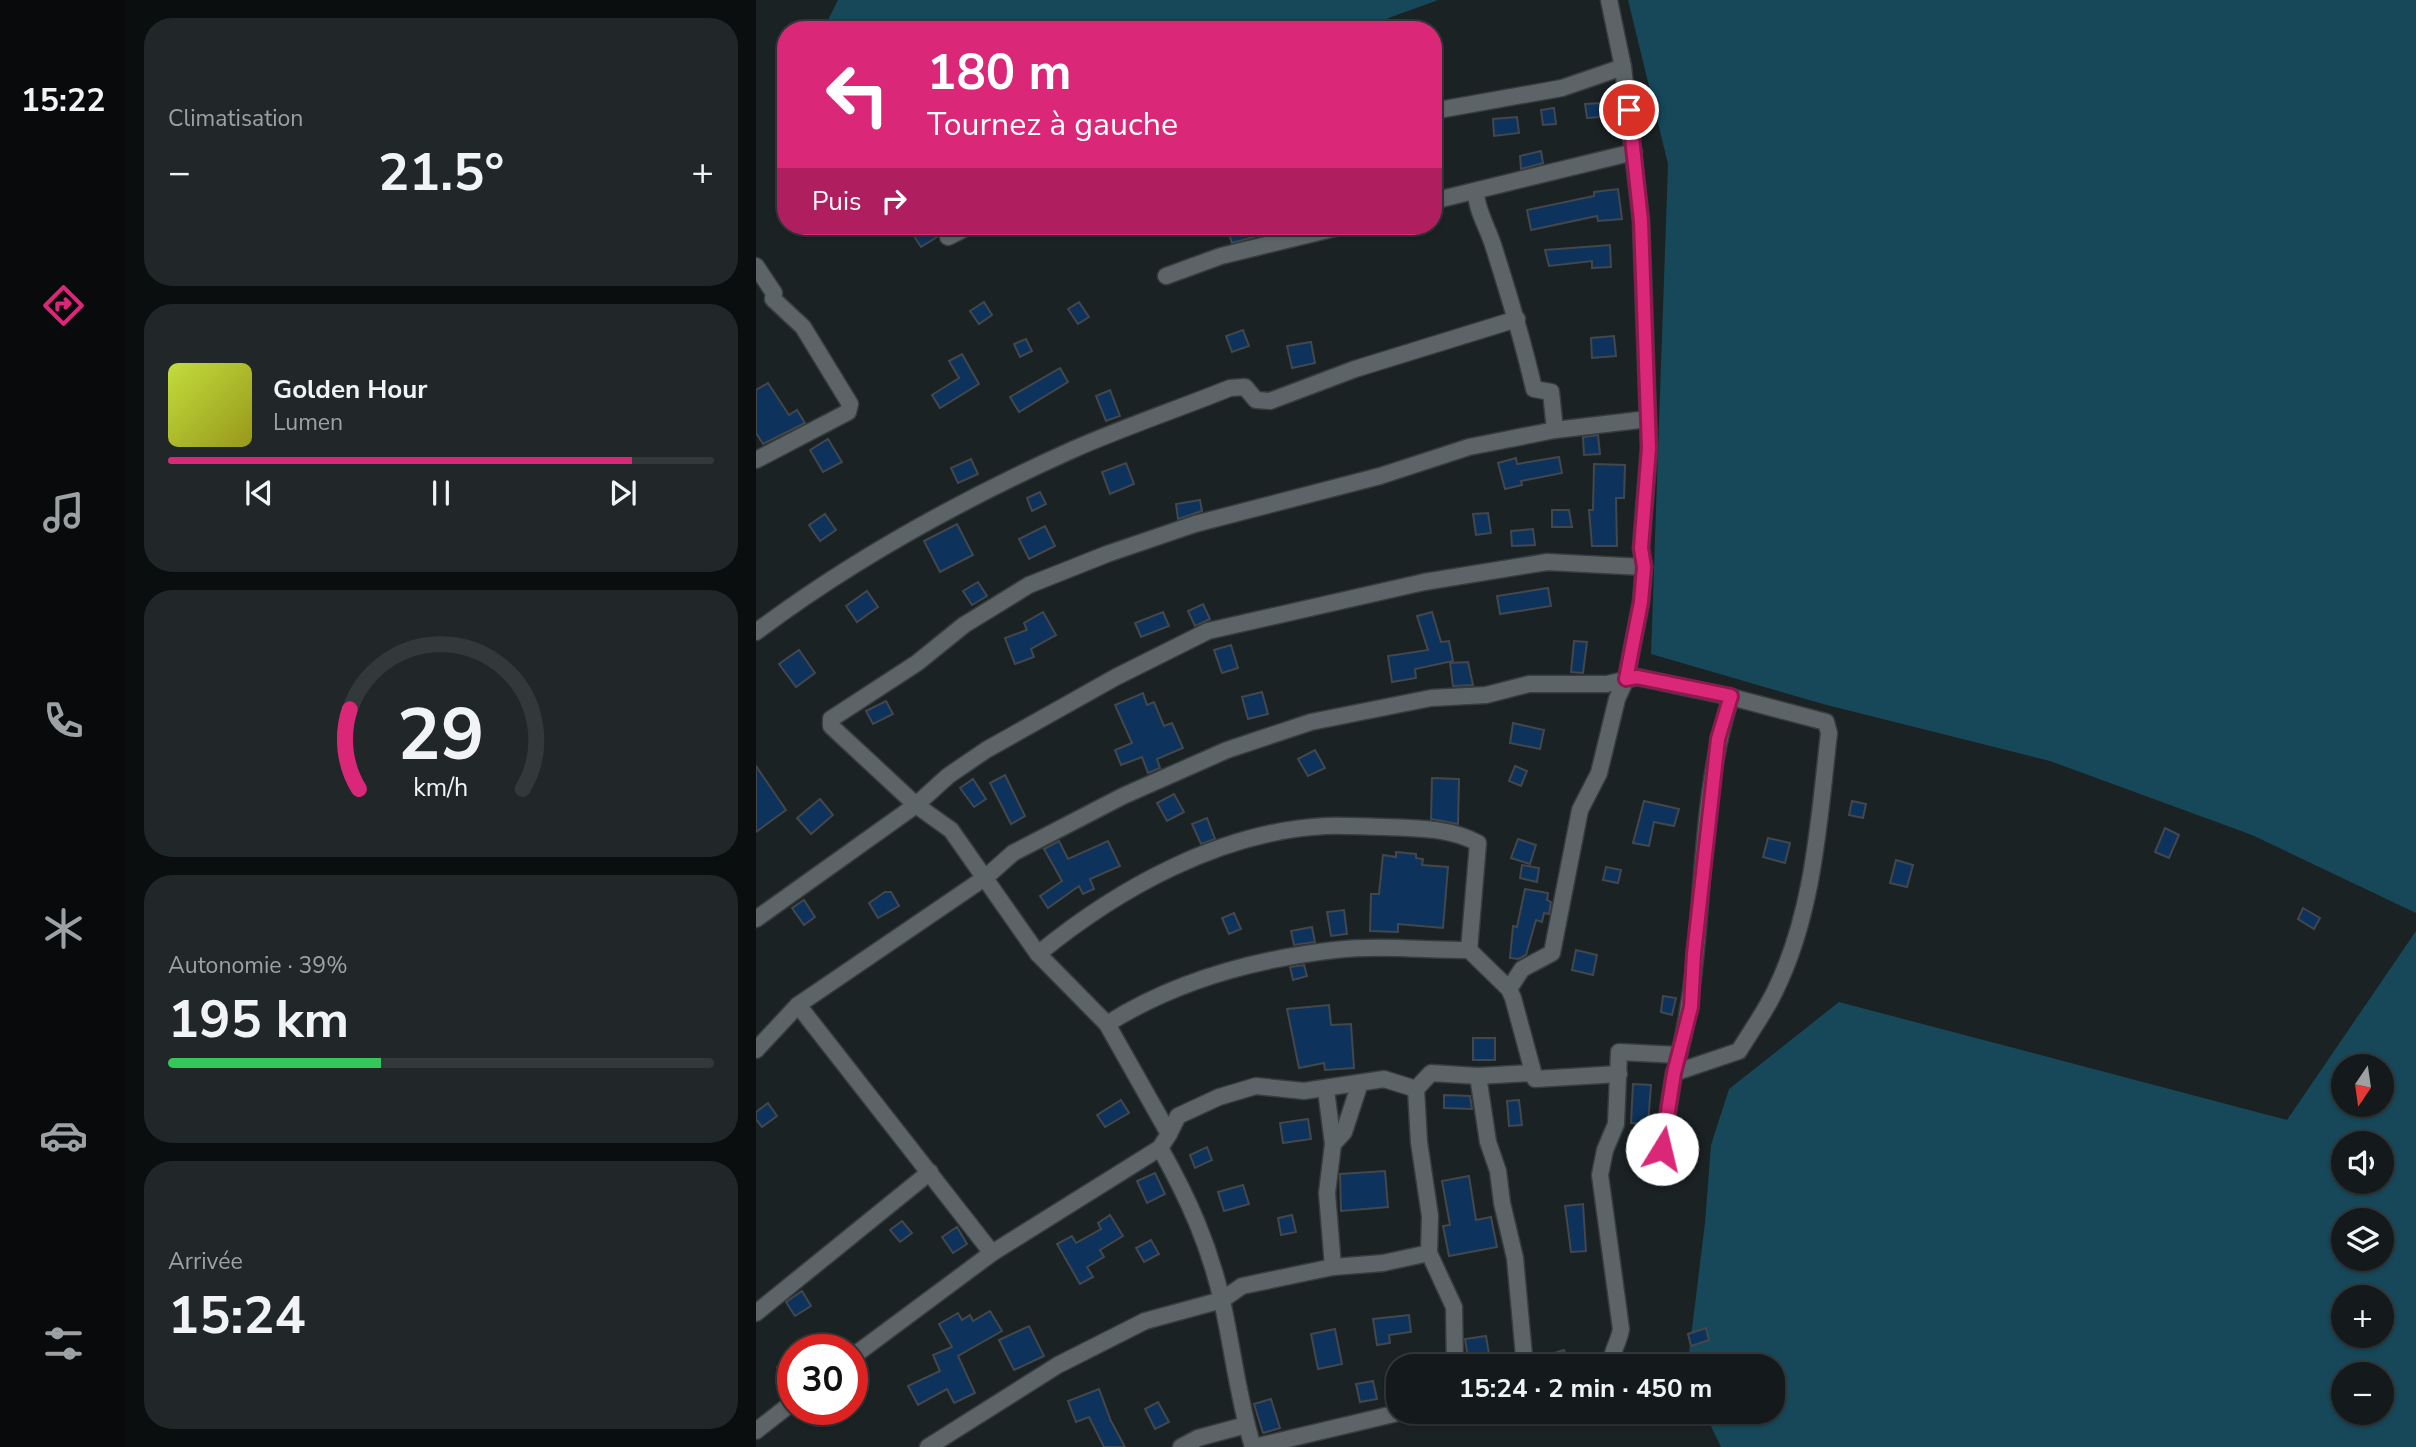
<!DOCTYPE html>
<html lang="fr">
<meta charset="utf-8">
<style>
body{margin:0;font-family:"Nunito Sans",sans-serif;background:#212728;color:#f1f3f6;height:100vh;display:flex;flex-direction:column;font-size:26px;white-space:nowrap}
*{box-sizing:border-box;margin:0}
p{font-size:23px;color:#9da1a3}
.icon{flex:none;width:38px;height:38px;fill:none;stroke:currentColor;stroke-width:2;stroke-linecap:round;stroke-linejoin:round}
.map{position:relative;flex:1;overflow:hidden}
.panel{display:flex;flex-direction:column;gap:18px;padding:18px;background:#0b0e0f;width:630px}
.panel>*{flex:none}
.banner{position:absolute;left:21px;top:21px;width:665px;height:214px;border-radius:28px;box-shadow:0 2px 5px #0004,0 0 0 2px #33383a;background:#db2777;color:#fff;overflow:hidden}
.needle{width:46px;rotate:193deg}
.fabs{position:absolute;left:1575px;top:1054px;display:grid;gap:14px}
.fabs a{display:grid;place-items:center;width:63px;height:63px;border-radius:50%;background:#141a1b;box-shadow:0 2px 5px #0004,0 0 0 2px #33383a;font-size:35px}
.speed{position:absolute;left:21px;top:1334px;display:flex;gap:14px;font-size:35px;font-weight:700;text-align:center}
.speed>*{display:grid;place-content:center;width:91px;height:91px;border-radius:50%;background:#141a1b;box-shadow:0 2px 5px #0004,0 0 0 2px #33383a;line-height:1}
.speed .limit{border:10px solid #d22;background:#fff;color:#111}
.pin{position:absolute;display:grid;place-items:center;width:60px;height:60px;color:#fff;margin:-30px;border:4px solid #fff;border-radius:50%;box-shadow:0 2px 7px #0007}
.me{position:absolute;width:77px;margin:-38px;rotate:9deg;stroke-linejoin:round;filter:drop-shadow(0 0 5px #0008)}
.turn{display:flex;align-items:center;gap:24px;height:147px;padding:0 35px;font-size:32px}
.turn .icon{width:91px;height:91px;stroke-width:2.5}
.turn b{display:block;font-size:49px;line-height:60px}
.then{display:flex;align-items:center;height:66px;padding:0 35px;background:#0003;gap:14px;font-size:26px}
.big{font-size:52px;font-weight:700;line-height:1.1}
.panel .tile{flex:1;display:flex;flex-direction:column;justify-content:center;gap:10px;min-width:0;padding:0 24px;border-radius:28px;background:#212728}
.panel .dial{align-items:center;gap:0}
.dial svg{height:182px;overflow:visible;fill:none;stroke:#33383a;stroke-width:7;stroke-linecap:round;text-anchor:middle}
.dial text{fill:#f1f3f6;stroke:none}
.song{display:flex;align-items:center;gap:21px}
.cover{width:84px;height:84px;border-radius:10px;background:linear-gradient(135deg,hsl(70 70% 55%),hsl(60 70% 35%))}
.played{height:7px;border-radius:4px;background:linear-gradient(90deg,#db2777 85%,#33383a 85%)}
.keys{display:flex;justify-content:space-around;direction:ltr}
.heat{display:flex;justify-content:space-between;align-items:center;font-size:38px;direction:ltr}
.charge{height:10px;border-radius:5px;background:linear-gradient(90deg,#34c759 39%,#33383a 0)}
.trip{position:absolute;left:630px;top:1354px;width:399px;height:70px;border-radius:28px;background:#141a1b;box-shadow:0 2px 5px #0004,0 0 0 2px #33383a;font-weight:700;line-height:70px;text-align:center}
main{display:flex;flex:1;min-height:0}
.dock{display:flex;flex-direction:column;width:126px;justify-content:space-around;align-items:center;background:#080a0b;color:#9da1a3}
.dock .icon{width:49px;height:49px}
.dock .active{color:#db2777}
.dock b{font-size:32px;color:#f1f3f6}
.map>svg:first-child{display:block}
</style>
<main>
<nav class="dock">
<b>15:22</b>
<svg class="icon active" aria-label="directions" viewBox="0 0 24 24"><path d="M12 3l9 9-9 9-9-9zM9 14v-3h6M13 9l2 2-2 2"/></svg>
<svg class="icon" aria-label="music" viewBox="0 0 24 24"><path d="M9 18V5l10-2v13"/><circle cx="6" cy="18" r="3"/><circle cx="16" cy="16" r="3"/></svg>
<svg class="icon" aria-label="phone" viewBox="0 0 24 24"><path d="M5 4h4l2 5-3 2q2 4 5 5l2-3 5 2v4C11 20 4 13 5 4z"/></svg>
<svg class="icon" aria-label="climate" viewBox="0 0 24 24"><path d="M12 3v18M4 7l16 10M4 17L20 7"/></svg>
<svg class="icon" aria-label="car" viewBox="0 0 24 24"><path d="M5 17H2v-5l4-1 3-4h7l3 4 3 1v5h-3M9 17h6M6 11h13"/><circle cx="7" cy="17" r="2"/><circle cx="17" cy="17" r="2"/></svg>
<svg class="icon" aria-label="filters" viewBox="0 0 24 24"><path d="M4 7h16M4 17h16"/><circle cx="9" cy="7" r="2"/><circle cx="15" cy="17" r="2"/></svg>
</nav>
<section class="panel">
<div class="tile"><p>Climatisation</p>
<div class="heat"><a>−</a><b class="big">21.5°</b><a>+</a></div>
</div>
<div class="tile">
<div class="song"><i class="cover"></i><div><b>Golden Hour</b><p>Lumen</p></div></div>
<div class="played"></div>
<div class="keys"><svg class="icon" aria-label="previous" viewBox="0 0 24 24"><path d="M18 5L8 12l10 7zM5 5v14"/></svg><svg class="icon" aria-label="pause" viewBox="0 0 24 24"><path d="M8 5v14M16 5v14"/></svg><svg class="icon" aria-label="next" viewBox="0 0 24 24"><path d="M6 5l10 7-10 7zM19 5v14"/></svg></div>
</div>
<div class="tile dial"><svg viewBox="0 0 100 80">
<path d="M14 69A42 42 0 1 1 86 69"/>
<path d="M14 69A42 42 0 0 1 10 34" stroke="#db2777"/>
<text x="50" y="56" font-size="32" font-weight="700">29</text>
<text x="50" y="72" font-size="11">km/h</text>
</svg></div>
<div class="tile"><p>Autonomie · 39%</p><b class="big">195 km</b><div class="charge"></div></div>
<div class="tile"><p>Arrivée</p><b class="big">15:24</b></div>
</section>
<div class="map">
<svg width="1660" height="1447" viewBox="0 0 1660 1447">
<rect width="100%" height="100%" fill="#1b2224"/>
<g fill="#164859" fill-rule="evenodd">
<polygon points="82,0 682,0 600,30 67,30"/>
<polygon points="872,0 1660,0 1660,913 1496,835 1294,761 1067,704 895,654 912,164"/>
<path d="M 1660,931 L 1660,1447 L 965,1447 L 948,1412 L 1017,1412 L 1017,1367 L 933,1367 L 932,1361 L 949,1223 L 955,1145 L 973,1089 L 1083,1002 L 1531,1120 ZM 1587,1066 L 1626,1066 L 1626,1104 L 1587,1104 ZM 1587,1143 L 1626,1143 L 1626,1181 L 1587,1181 ZM 1587,1220 L 1626,1220 L 1626,1258 L 1587,1258 ZM 1587,1297 L 1626,1297 L 1626,1335 L 1587,1335 ZM 1587,1374 L 1626,1374 L 1626,1412 L 1587,1412 Z"/>
</g>
<g fill="#0d335c" stroke="#43474c" stroke-width="2">
<polygon points="844,103 845,117 831,118 829,104"/>
<polygon points="798,108 800,124 787,125 785,110"/>
<polygon points="761,117 763,133 738,136 737,119"/>
<polygon points="785,151 787,163 765,169 764,156"/>
<polygon points="862,189 866,219 842,221 841,216 775,230 771,210 838,196 838,192"/>
<polygon points="175,226 181,237 165,247 158,236"/>
<polygon points="480,226 494,226 498,237 476,243 471,229"/>
<polygon points="854,245 855,267 836,268 836,261 793,266 789,250"/>
<polygon points="228,302 236,315 223,324 214,311"/>
<polygon points="323,302 333,317 322,324 312,309"/>
<polygon points="487,330 493,346 476,352 470,336"/>
<polygon points="858,336 860,356 836,358 835,338"/>
<polygon points="270,339 276,351 264,357 258,344"/>
<polygon points="555,342 559,363 536,368 531,346"/>
<polygon points="206,354 223,384 184,408 176,395 203,378 193,361"/>
<polygon points="304,368 312,382 263,412 254,397"/>
<polygon points="12,383 33,415 41,410 49,423 7,444 0,433 0,390"/>
<polygon points="354,390 364,416 350,421 340,396"/>
<polygon points="842,435 844,454 828,455 827,437"/>
<polygon points="72,439 86,462 67,472 54,450"/>
<polygon points="803,457 806,473 765,481 766,485 749,489 742,463 760,458 761,464"/>
<polygon points="215,459 222,474 202,483 195,468"/>
<polygon points="370,463 378,484 354,494 346,472"/>
<polygon points="838,464 869,465 868,498 860,498 861,546 836,546 833,510 837,510"/>
<polygon points="284,492 290,504 276,511 271,498"/>
<polygon points="444,500 446,511 422,519 420,504"/>
<polygon points="796,510 813,510 816,527 796,527"/>
<polygon points="732,513 735,533 720,535 717,514"/>
<polygon points="69,514 80,530 64,541 53,525"/>
<polygon points="201,524 217,555 184,572 168,541"/>
<polygon points="289,526 299,546 273,559 263,539"/>
<polygon points="777,529 779,545 756,546 755,531"/>
<polygon points="222,582 231,596 216,605 207,591"/>
<polygon points="792,588 795,606 744,614 741,596"/>
<polygon points="111,591 122,607 101,622 90,606"/>
<polygon points="447,604 454,619 439,626 432,611"/>
<polygon points="287,612 300,635 275,649 278,657 259,664 249,638 271,630 268,623"/>
<polygon points="407,612 413,626 385,637 379,623"/>
<polygon points="676,612 685,642 693,641 697,661 659,669 660,678 636,682 632,656 672,650 661,616"/>
<polygon points="818,641 831,642 827,673 815,672"/>
<polygon points="475,645 482,668 466,673 458,650"/>
<polygon points="43,650 59,673 40,687 23,664"/>
<polygon points="712,662 717,685 697,686 694,663"/>
<polygon points="506,692 512,714 492,719 486,697"/>
<polygon points="387,693 391,705 398,702 408,726 416,723 427,748 401,759 404,768 392,773 386,757 365,765 359,750 376,743 359,705"/>
<polygon points="130,701 137,714 117,724 110,711"/>
<polygon points="757,723 788,730 784,749 754,743"/>
<polygon points="559,750 569,768 552,776 542,759"/>
<polygon points="0,766 30,810 0,832"/>
<polygon points="759,766 771,771 765,786 753,781"/>
<polygon points="249,775 269,816 255,824 234,783"/>
<polygon points="676,778 703,779 702,824 675,819"/>
<polygon points="217,779 230,799 218,807 204,788"/>
<polygon points="418,794 428,812 411,821 401,803"/>
<polygon points="64,799 77,815 55,834 41,818"/>
<polygon points="888,801 923,809 918,826 898,822 893,846 877,843"/>
<polygon points="1096,801 1110,804 1107,818 1093,815"/>
<polygon points="451,818 459,839 445,844 436,824"/>
<polygon points="1409,828 1423,835 1413,858 1399,852"/>
<polygon points="1012,838 1034,843 1029,863 1007,857"/>
<polygon points="762,839 780,845 774,864 755,858"/>
<polygon points="303,841 312,859 352,841 364,866 334,879 338,889 327,894 323,886 292,908 284,896 306,881 288,849"/>
<polygon points="640,852 660,854 660,858 667,859 666,865 692,867 687,928 642,924 642,932 614,931 615,894 623,894 627,855 640,857"/>
<polygon points="1140,860 1157,865 1151,887 1134,883"/>
<polygon points="766,865 783,868 781,882 764,878"/>
<polygon points="850,867 865,870 862,883 847,880"/>
<polygon points="769,889 792,893 791,900 795,902 793,914 788,913 786,922 780,920 770,955 762,959 754,958 757,926 761,927"/>
<polygon points="129,892 135,892 143,906 122,918 113,903"/>
<polygon points="48,900 59,917 48,925 36,908"/>
<polygon points="1547,908 1564,918 1558,929 1542,919"/>
<polygon points="588,910 591,934 575,936 571,912"/>
<polygon points="478,913 485,929 473,934 466,918"/>
<polygon points="556,927 559,942 538,945 535,931"/>
<polygon points="820,950 841,955 837,975 816,970"/>
<polygon points="548,965 551,976 537,980 534,967"/>
<polygon points="907,996 920,998 916,1015 905,1012"/>
<polygon points="573,1005 575,1025 595,1024 598,1068 569,1070 568,1063 543,1068 531,1009"/>
<rect x="717" y="1038" width="22" height="22"/>
<polygon points="877,1084 895,1085 892,1124 875,1123"/>
<polygon points="688,1095 714,1096 716,1109 688,1108"/>
<polygon points="365,1100 373,1113 349,1127 341,1115"/>
<polygon points="763,1100 766,1125 753,1126 751,1101"/>
<polygon points="12,1103 21,1116 6,1127 0,1119 0,1112"/>
<polygon points="552,1119 555,1139 527,1143 524,1123"/>
<polygon points="451,1147 456,1160 439,1168 434,1155"/>
<polygon points="629,1171 632,1207 585,1211 584,1174"/>
<polygon points="399,1173 409,1194 391,1203 381,1181"/>
<polygon points="713,1176 720,1220 735,1217 741,1247 693,1256 687,1226 694,1225 686,1181"/>
<polygon points="487,1185 493,1204 468,1211 462,1192"/>
<polygon points="827,1204 830,1251 815,1252 809,1206"/>
<polygon points="354,1215 367,1236 344,1250 348,1257 331,1267 337,1277 324,1284 301,1244 316,1236 320,1243 345,1229 342,1223"/>
<polygon points="536,1215 540,1232 525,1235 522,1218"/>
<polygon points="146,1221 156,1233 144,1242 134,1230"/>
<polygon points="201,1227 211,1244 197,1253 186,1237"/>
<polygon points="395,1240 403,1254 388,1262 380,1248"/>
<polygon points="46,1291 55,1306 39,1316 30,1302"/>
<polygon points="234,1311 246,1331 202,1356 219,1393 198,1403 191,1389 162,1405 152,1386 184,1371 177,1355 196,1347 183,1324 202,1313 206,1320 214,1315 217,1321"/>
<polygon points="653,1315 655,1332 633,1335 634,1343 621,1345 617,1319"/>
<polygon points="273,1326 288,1356 258,1370 243,1340"/>
<polygon points="950,1328 953,1340 935,1346 932,1334"/>
<polygon points="579,1329 586,1364 562,1369 555,1334"/>
<polygon points="730,1336 733,1354 712,1358 709,1339"/>
<polygon points="808,1350 813,1367 779,1367 779,1359"/>
<polygon points="32,1360 37,1373 28,1378 21,1367"/>
<polygon points="617,1381 621,1399 604,1402 600,1384"/>
<polygon points="343,1389 355,1421 369,1447 348,1447 333,1417 320,1422 312,1401"/>
<polygon points="515,1399 524,1428 507,1433 498,1404"/>
<polygon points="402,1402 413,1422 399,1429 389,1409"/>
</g>
<g fill="none" stroke-linecap="round" stroke-linejoin="round">
<g stroke="#373c3e" stroke-width="19">
<g id="street">
<polyline points="677,111 806,88 867,67"/>
<path d="M 720,192 C 720,210 733,230 738,248 C 753,295 767,341 778,389 L 795,392 L 799,430"/>
<polyline points="677,201 878,152"/>
<polyline points="192,237 214,226"/>
<polyline points="0,266 18,293 17,299 47,327 94,404 92,412 0,460"/>
<polyline points="410,276 465,256 588,226"/>
<path d="M 0,632 C 96,560 207,499 316,450 C 368,427 422,409 474,388 L 489,387 L 500,400 L 514,401 L 599,369 L 761,319"/>
<polyline points="0,919 160,805 192,776 230,750 360,677 452,631 668,582 791,562 888,567"/>
<path d="M 282,954 C 361,889 465,831 570,826 C 589,825 609,827 629,827 C 660,828 694,828 722,843 L 713,950"/>
<polyline points="753,989 766,969 796,953 824,810 843,773 861,699 870,679 885,602 888,567 885,548 893,448 885,221 867,67 853,0"/>
<polyline points="42,1005 236,1253"/>
<path d="M 351,1024 C 419,981 500,959 579,950 C 623,945 669,950 713,950 L 753,989 L 757,998 L 779,1079 L 863,1074"/>
<path d="M 0,1050 L 42,1005 L 230,877 L 257,853 L 367,796 L 471,750 L 555,722 L 675,698 L 730,695 L 773,684 L 851,684 L 881,677 L 975,697 L 1070,722 L 1073,733 C 1063,819 1058,912 1019,991 C 1009,1012 995,1031 983,1051 L 918,1073 L 906,1149"/>
<polyline points="722,1076 732,1142 742,1171 746,1203 759,1258 769,1367"/>
<polyline points="660,1089 663,1142 674,1216 673,1253 698,1307 699,1367"/>
<polyline points="570,1090 577,1144"/>
<polyline points="413,1134 422,1116 463,1097 500,1086 548,1091 628,1079 660,1089 675,1073 722,1076 776,1073"/>
<polyline points="577,1267 571,1193 577,1144 588,1132 604,1083"/>
<polyline points="0,1313 174,1172"/>
<polyline points="96,1357 236,1253 404,1148"/>
<path d="M 856,1367 C 854,1352 863,1343 865,1329 L 844,1175 L 849,1150 L 860,1124 L 863,1052 L 923,1055 C 952,939 938,811 975,697"/>
<polyline points="0,1431 37,1402"/>
<polyline points="172,1447 302,1365 389,1321 466,1300 486,1286 577,1267 627,1263 673,1253"/>
<polyline points="425,1447 442,1438 490,1425"/>
<path d="M 497,1447 C 482,1399 477,1350 466,1301 C 453,1244 432,1198 404,1148 L 413,1134 L 351,1024 L 282,954 L 195,830 L 160,805 L 75,726 L 75,719 L 161,663 L 208,625 L 273,585 L 351,554 L 439,524 L 624,476 L 713,447 L 799,430 L 892,419"/>
<polyline points="498,1447 646,1412"/>
</g>
</g>
<use href="#street" stroke="#5d6467" stroke-width="16"/>
</g>
<g fill="none" stroke-linecap="round" stroke-linejoin="round">
<g stroke="#8e194d" stroke-width="18">
<polyline id="route" points="873,110 885,221 893,448 885,548 888,567 885,602 870,679 881,677 975,696 962,739 938,954 935,1007 918,1073 906,1149"/>
</g>
<use href="#route" stroke="#db2777" stroke-width="12"/>
</g>
</svg>
<div class="fabs">
<a><svg class="needle" viewBox="-14 -14 28 28"><path d="M0-13l5 13h-10z" fill="#e53935"/><path d="M0 13l5-13h-10z" fill="#9da1a3"/></svg></a>
<a><svg class="icon" aria-label="sound" viewBox="0 0 24 24"><path d="M4 9h4l5-4v14l-5-4H4zM17 9q2 3 0 6"/></svg></a>
<a><svg class="icon" aria-label="layers" viewBox="0 0 24 24"><path d="M12 4l9 5-9 5-9-5zM3 14l9 5 9-5"/></svg></a>
<a>+</a>
<a>−</a>
</div>
<div class="speed"><div class="limit">30</div></div>
<div class="pin" style="left:873px;top:110px;background:#d93025"><svg class="icon" aria-label="arrive" viewBox="0 0 24 24"><path d="M6 21V4h12l-3 4 3 4H6"/></svg></div>
<svg class="me" style="left:906px;top:1149px" viewBox="-20 -20 40 40"><circle r="19" fill="#fff"/><path d="M0-13L10 11 0 6-10 11z" fill="#db2777"/></svg>
<div class="trip">15:24 · 2 min · 450 m</div>
<div class="banner">
<div class="turn"><svg class="icon" aria-label="left" viewBox="0 0 24 24"><path d="M17 20v-9H6M10 6l-5 5 5 5"/></svg><div><b>180 m</b>Tournez à gauche</div></div>
<div class="then">Puis<svg class="icon" aria-label="right" viewBox="0 0 24 24"><path d="M7 20v-9h11M14 6l5 5-5 5"/></svg></div>
</div>
</div>
</main>
